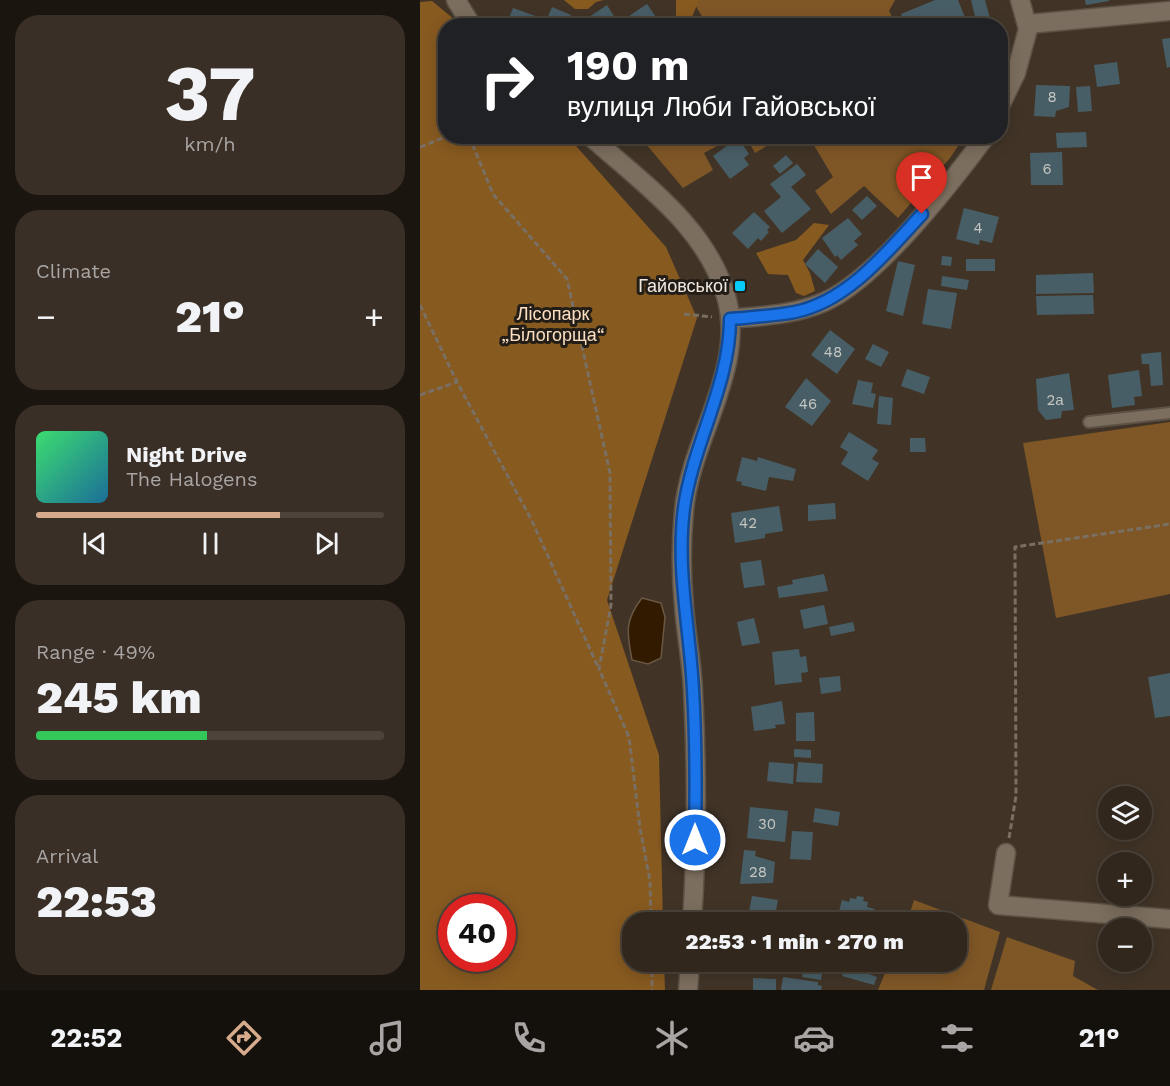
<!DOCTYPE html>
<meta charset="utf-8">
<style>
body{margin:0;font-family:"Work Sans",sans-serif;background:#392f26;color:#f1f3f6;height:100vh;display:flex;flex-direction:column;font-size:22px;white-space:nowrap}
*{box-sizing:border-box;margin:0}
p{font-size:20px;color:#a8a5a4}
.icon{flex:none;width:33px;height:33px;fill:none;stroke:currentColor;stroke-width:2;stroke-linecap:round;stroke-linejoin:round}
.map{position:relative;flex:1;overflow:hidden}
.details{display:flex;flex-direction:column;gap:15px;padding:15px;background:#1b1510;width:420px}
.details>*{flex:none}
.banner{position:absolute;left:18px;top:18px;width:570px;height:126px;border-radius:24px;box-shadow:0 3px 15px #0003,0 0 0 2px #4c443b;background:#202124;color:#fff;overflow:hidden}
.fabs{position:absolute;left:678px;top:786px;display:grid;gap:12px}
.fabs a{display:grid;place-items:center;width:54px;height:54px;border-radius:50%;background:#31271d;box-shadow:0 3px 15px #0003,0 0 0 2px #4c443b;font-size:30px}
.speed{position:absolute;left:18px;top:894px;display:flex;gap:12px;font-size:30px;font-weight:700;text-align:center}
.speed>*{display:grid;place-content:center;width:78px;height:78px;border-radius:50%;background:#31271d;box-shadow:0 3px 15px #0003,0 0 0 2px #4c443b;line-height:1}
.speed .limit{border:9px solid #d22;background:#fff;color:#111}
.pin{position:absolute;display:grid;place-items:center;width:51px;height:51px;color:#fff;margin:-62px -26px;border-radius:50% 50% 50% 0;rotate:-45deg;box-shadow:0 0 6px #0007}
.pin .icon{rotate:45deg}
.me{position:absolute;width:66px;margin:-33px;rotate:0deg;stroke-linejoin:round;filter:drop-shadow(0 0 4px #0008)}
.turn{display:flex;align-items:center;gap:21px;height:126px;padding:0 30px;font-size:27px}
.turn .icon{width:78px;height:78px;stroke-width:2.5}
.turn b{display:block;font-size:42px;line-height:51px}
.big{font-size:45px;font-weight:800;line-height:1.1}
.details .tile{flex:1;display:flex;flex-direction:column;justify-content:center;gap:9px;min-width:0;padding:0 21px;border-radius:24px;background:#392f26}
.details .dial{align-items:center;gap:0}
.dial b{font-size:78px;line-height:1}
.song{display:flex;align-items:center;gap:18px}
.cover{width:72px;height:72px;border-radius:9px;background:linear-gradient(135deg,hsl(140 70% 55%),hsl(200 70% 35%))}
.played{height:6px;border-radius:3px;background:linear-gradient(90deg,#d6ab8b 70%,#4c443b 70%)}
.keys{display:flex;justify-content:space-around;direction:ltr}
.heat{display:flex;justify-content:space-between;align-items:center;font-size:33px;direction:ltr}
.charge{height:9px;border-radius:4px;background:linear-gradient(90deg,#34c759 49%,#4c443b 0)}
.trip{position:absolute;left:202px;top:912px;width:345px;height:60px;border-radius:24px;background:#31271d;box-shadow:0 3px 15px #0003,0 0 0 2px #4c443b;font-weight:800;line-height:60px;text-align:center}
.menu{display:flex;height:96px;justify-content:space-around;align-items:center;background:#14100c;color:#a8a5a4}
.menu .icon{width:42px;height:42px}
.menu .current{color:#d6ab8b}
.menu b{font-size:27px;color:#f1f3f6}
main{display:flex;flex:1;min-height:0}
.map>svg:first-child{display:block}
</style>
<main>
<section class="details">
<div class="tile dial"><b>37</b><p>km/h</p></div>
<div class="tile"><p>Climate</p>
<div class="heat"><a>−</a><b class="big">21°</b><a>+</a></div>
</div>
<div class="tile">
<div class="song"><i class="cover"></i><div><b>Night Drive</b><p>The Halogens</p></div></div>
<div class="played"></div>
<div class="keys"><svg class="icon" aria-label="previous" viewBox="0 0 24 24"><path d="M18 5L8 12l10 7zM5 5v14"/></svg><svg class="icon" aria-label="pause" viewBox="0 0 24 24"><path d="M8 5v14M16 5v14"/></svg><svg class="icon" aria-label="next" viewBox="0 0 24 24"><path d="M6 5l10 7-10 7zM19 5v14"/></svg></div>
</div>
<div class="tile"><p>Range · 49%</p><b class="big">245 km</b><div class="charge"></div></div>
<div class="tile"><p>Arrival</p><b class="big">22:53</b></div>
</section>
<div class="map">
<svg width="750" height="990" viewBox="0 0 750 990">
<rect width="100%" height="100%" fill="#413427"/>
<g fill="#7f5726">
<polygon points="272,0 475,0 469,11 476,25 281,25 279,22 283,18"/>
<polygon points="220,137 314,137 284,153 293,170 263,188"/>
<polygon points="326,137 362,137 335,153"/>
<polygon points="389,137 544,137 530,158 478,218 444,186 411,214 395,191 413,177"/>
<polygon points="750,422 750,594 636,618 603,443"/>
<polygon points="494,900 580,932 564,990 458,990 465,973 437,962 537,962 537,922 487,922"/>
<polygon points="587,937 655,961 653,976 678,990 571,990"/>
</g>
<g fill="#875a20" fill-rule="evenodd">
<polygon points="144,0 184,0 176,2 168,9 155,9"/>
<polygon points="256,0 279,0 272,17 256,22"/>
<path d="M 12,1 L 41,25 L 26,26 L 26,136 L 148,137 L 246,247 L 277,318 L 187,600 L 239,755 L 243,922 L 213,922 L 213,962 L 244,962 L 245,990 L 0,990 L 0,2 ZM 32,908 L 82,908 L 82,958 L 32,958 Z"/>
<polygon points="394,223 409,225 383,260 390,273 395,291 384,296 376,293 368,275 348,274 336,253 376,240"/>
</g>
<path fill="#311a00" stroke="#6a5843" stroke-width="1.5" d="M 222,598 L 241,603 L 245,617 L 241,658 L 228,664 L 212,660 C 207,633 204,621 222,598 Z"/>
<g fill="#485e66">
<polygon points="515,0 538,0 548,25 485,26 481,14"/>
<polygon points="551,0 565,0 570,18 556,21"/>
<polygon points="665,0 689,0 689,1 666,5"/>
<polygon points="227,4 238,20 235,22 237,26 207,26 203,20"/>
<polygon points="187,5 200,26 170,26 166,19"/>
<polygon points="132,7 151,15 147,26 124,26"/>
<polygon points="93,8 121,18 118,26 86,26"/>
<polygon points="750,38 750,67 747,68 742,39"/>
<polygon points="697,62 700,84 677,87 674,65"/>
<polygon points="616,85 650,86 649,107 636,111 635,117 614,116"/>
<polygon points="670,86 672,111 658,112 656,87"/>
<polygon points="666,132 667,147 637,148 636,133"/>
<polygon points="318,138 329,154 324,158 329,165 310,179 293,156"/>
<polygon points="642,152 643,185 611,185 610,153"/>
<polygon points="366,155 373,163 360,174 353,166"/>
<polygon points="377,164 386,175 371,187 391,209 362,233 344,211 361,197 350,184"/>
<polygon points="447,196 457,206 442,220 432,210"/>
<polygon points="544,208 579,217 572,243 560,240 559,245 536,239"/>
<polygon points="334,212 350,227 347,230 349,232 341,241 338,238 328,249 312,233"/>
<polygon points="428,218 442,234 434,241 438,245 421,260 417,255 415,257 402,238"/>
<polygon points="398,249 418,267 405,283 385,264"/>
<polygon points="522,256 532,257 531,266 521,265"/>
<rect x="546" y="259" width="29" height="12"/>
<polygon points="478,261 495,265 483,316 466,311"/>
<polygon points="673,273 674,293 616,294 616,275"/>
<polygon points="522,276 549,280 547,290 521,286"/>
<polygon points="508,289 537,293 531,329 502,324"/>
<polygon points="673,295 674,314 617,315 616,296"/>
<polygon points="410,330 435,349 417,374 391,355"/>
<polygon points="453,344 469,352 461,367 445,359"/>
<polygon points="741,352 743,385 731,386 729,364 722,364 721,354"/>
<polygon points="487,369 510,377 504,394 481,386"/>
<polygon points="719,370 722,396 714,397 715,405 692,408 688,375"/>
<polygon points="649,373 654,410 642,411 641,418 626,420 618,410 616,379"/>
<polygon points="386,378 411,401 392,426 365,407"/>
<polygon points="438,380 453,383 451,393 456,394 453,408 432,404"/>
<polygon points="459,396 473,398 471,425 457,424"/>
<polygon points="429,432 458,450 452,459 459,463 448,481 421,464 428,452 420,447"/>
<polygon points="490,438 505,438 506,452 490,452"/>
<polygon points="322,457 337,461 338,457 376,469 373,481 349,477 346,491 321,485 322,482 316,481"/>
<polygon points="415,503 416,519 388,521 388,505"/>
<polygon points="359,506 363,531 345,534 345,538 315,543 311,513"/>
<polygon points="341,560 345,585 324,588 320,563"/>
<polygon points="404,574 408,591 359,598 357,587 373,584 372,580"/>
<polygon points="404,605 408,624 384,629 380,610"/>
<polygon points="334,618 340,643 322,646 317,622"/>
<polygon points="433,622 435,631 411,636 409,627"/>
<polygon points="379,649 380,657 386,656 388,672 381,673 382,682 355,685 352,652"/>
<polygon points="750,673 750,716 735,718 728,677"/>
<polygon points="420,676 421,691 401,694 399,678"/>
<polygon points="362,701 365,724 355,725 356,728 334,731 331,707"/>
<polygon points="394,712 395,741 376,741 376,713"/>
<polygon points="374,749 391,750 391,758 374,757"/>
<polygon points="349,762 374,764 373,784 347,781"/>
<polygon points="378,762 403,764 402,783 376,782"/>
<polygon points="330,807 368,811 365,842 327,838"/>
<polygon points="395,808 420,812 418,826 393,822"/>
<polygon points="372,831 393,832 391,860 370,859"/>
<polygon points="324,850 336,851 335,856 355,862 353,883 320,884"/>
<polygon points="332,896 358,900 355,916 329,912"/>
<polygon points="437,896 444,897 443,901 448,902 447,907 455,909 452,922 410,922 413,914 418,915 422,900 429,902 430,898 436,899"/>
<polygon points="384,962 404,962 401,980 382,977"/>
<polygon points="425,965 457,977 454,985 422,976"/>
<polygon points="363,977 398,982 398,985 402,986 401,990 361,990"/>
<polygon points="333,978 356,979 356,990 333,990"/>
</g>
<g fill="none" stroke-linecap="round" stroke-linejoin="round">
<g stroke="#5b5145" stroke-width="14">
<polyline id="lane" points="669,422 750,413"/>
</g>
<g stroke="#5b5145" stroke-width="21">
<g id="street">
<polyline points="608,24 750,11"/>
<polyline points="580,106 596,73 608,29 600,0"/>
<path d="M 310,319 C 342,316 374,315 404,302 C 457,279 531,183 566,136"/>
<polyline points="586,853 578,905 750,919"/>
</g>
</g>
<g stroke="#5b5145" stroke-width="21">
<g id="secondary">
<polyline points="36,0 52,26"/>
<path d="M 170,136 C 222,183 286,226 306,296 C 327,369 270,439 264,511 C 261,542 261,574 264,606 C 266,634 272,663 273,691 C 277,768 277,846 272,922"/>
<polyline points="268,990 270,962"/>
</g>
</g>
<g stroke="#7a6f63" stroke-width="3" stroke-dasharray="6 3" stroke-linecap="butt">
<polyline points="49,136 73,194 147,279 190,473 191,605 179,669 209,737 220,828 230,881 231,922"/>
<polyline points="0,147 28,136"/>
<polyline points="0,305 37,382 112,521 179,669"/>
<polyline points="264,314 292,317"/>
<polyline points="0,395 37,382"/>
<polyline points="589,838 596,796 595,547 750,524"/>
<polyline points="232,962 232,990"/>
</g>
<use href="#lane" stroke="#7c6e5e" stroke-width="10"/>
<use href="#street" stroke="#7c6e5e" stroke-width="18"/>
<use href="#secondary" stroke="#7c6e5e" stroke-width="18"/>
</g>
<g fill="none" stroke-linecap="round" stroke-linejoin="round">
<g stroke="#114b97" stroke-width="15">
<path id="route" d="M 275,840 C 276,790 276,740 273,690 C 270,629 256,570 264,508 C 273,443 310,385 310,319 C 332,317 354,316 375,312 C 428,301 467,252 502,214"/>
</g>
<use href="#route" stroke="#1a73e8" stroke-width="10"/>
</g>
<rect fill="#05cbf9" stroke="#231d17" stroke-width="2" x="314" y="280" width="12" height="12" rx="3"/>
<g text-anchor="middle" stroke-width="6" stroke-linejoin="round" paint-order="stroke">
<g font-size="15" fill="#c6c6c1">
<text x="632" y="102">8</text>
<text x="627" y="174">6</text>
<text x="558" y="233">4</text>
<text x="413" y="357">48</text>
<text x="635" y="405">2а</text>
<text x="388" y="409">46</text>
<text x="328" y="528">42</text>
<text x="347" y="829">30</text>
<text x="338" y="877">28</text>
</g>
<g font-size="18" fill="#f0e8df" stroke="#231d17" text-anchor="end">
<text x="308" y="292">Гайовської</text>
</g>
<g font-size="18" fill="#fbdfc2" stroke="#231d17">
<text x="133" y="320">Лісопарк<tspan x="133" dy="21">„Білогорща“</tspan></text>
</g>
</g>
</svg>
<div class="fabs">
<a><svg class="icon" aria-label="layers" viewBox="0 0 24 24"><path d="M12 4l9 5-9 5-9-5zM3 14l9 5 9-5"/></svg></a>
<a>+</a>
<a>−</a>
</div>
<div class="speed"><div class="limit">40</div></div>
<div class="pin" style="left:502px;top:214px;background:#d93025"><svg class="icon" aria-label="arrive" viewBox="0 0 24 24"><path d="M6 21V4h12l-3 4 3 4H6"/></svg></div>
<svg class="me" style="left:275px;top:840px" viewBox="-20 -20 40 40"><circle r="17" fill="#1a73e8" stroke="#fff" stroke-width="3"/><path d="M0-11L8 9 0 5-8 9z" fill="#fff"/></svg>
<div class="trip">22:53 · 1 min · 270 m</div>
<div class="banner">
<div class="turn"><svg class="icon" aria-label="right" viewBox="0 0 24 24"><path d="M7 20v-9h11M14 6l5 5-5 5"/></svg><div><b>190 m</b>вулиця Люби Гайовської</div></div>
</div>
</div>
</main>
<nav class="menu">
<b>22:52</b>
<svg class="icon current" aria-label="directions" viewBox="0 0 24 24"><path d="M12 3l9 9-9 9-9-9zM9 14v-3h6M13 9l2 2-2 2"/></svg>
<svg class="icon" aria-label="music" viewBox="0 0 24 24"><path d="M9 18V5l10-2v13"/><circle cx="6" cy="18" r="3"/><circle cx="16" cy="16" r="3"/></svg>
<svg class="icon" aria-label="phone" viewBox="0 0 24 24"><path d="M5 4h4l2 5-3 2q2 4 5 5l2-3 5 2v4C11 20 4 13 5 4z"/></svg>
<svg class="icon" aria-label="climate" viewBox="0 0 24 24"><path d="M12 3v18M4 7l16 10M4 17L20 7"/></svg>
<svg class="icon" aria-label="car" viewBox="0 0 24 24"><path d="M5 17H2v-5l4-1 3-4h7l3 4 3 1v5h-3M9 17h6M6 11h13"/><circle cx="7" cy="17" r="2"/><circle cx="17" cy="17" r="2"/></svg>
<svg class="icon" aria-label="filters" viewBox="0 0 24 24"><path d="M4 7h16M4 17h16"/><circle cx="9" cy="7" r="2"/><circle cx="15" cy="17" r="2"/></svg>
<b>21°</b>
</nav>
